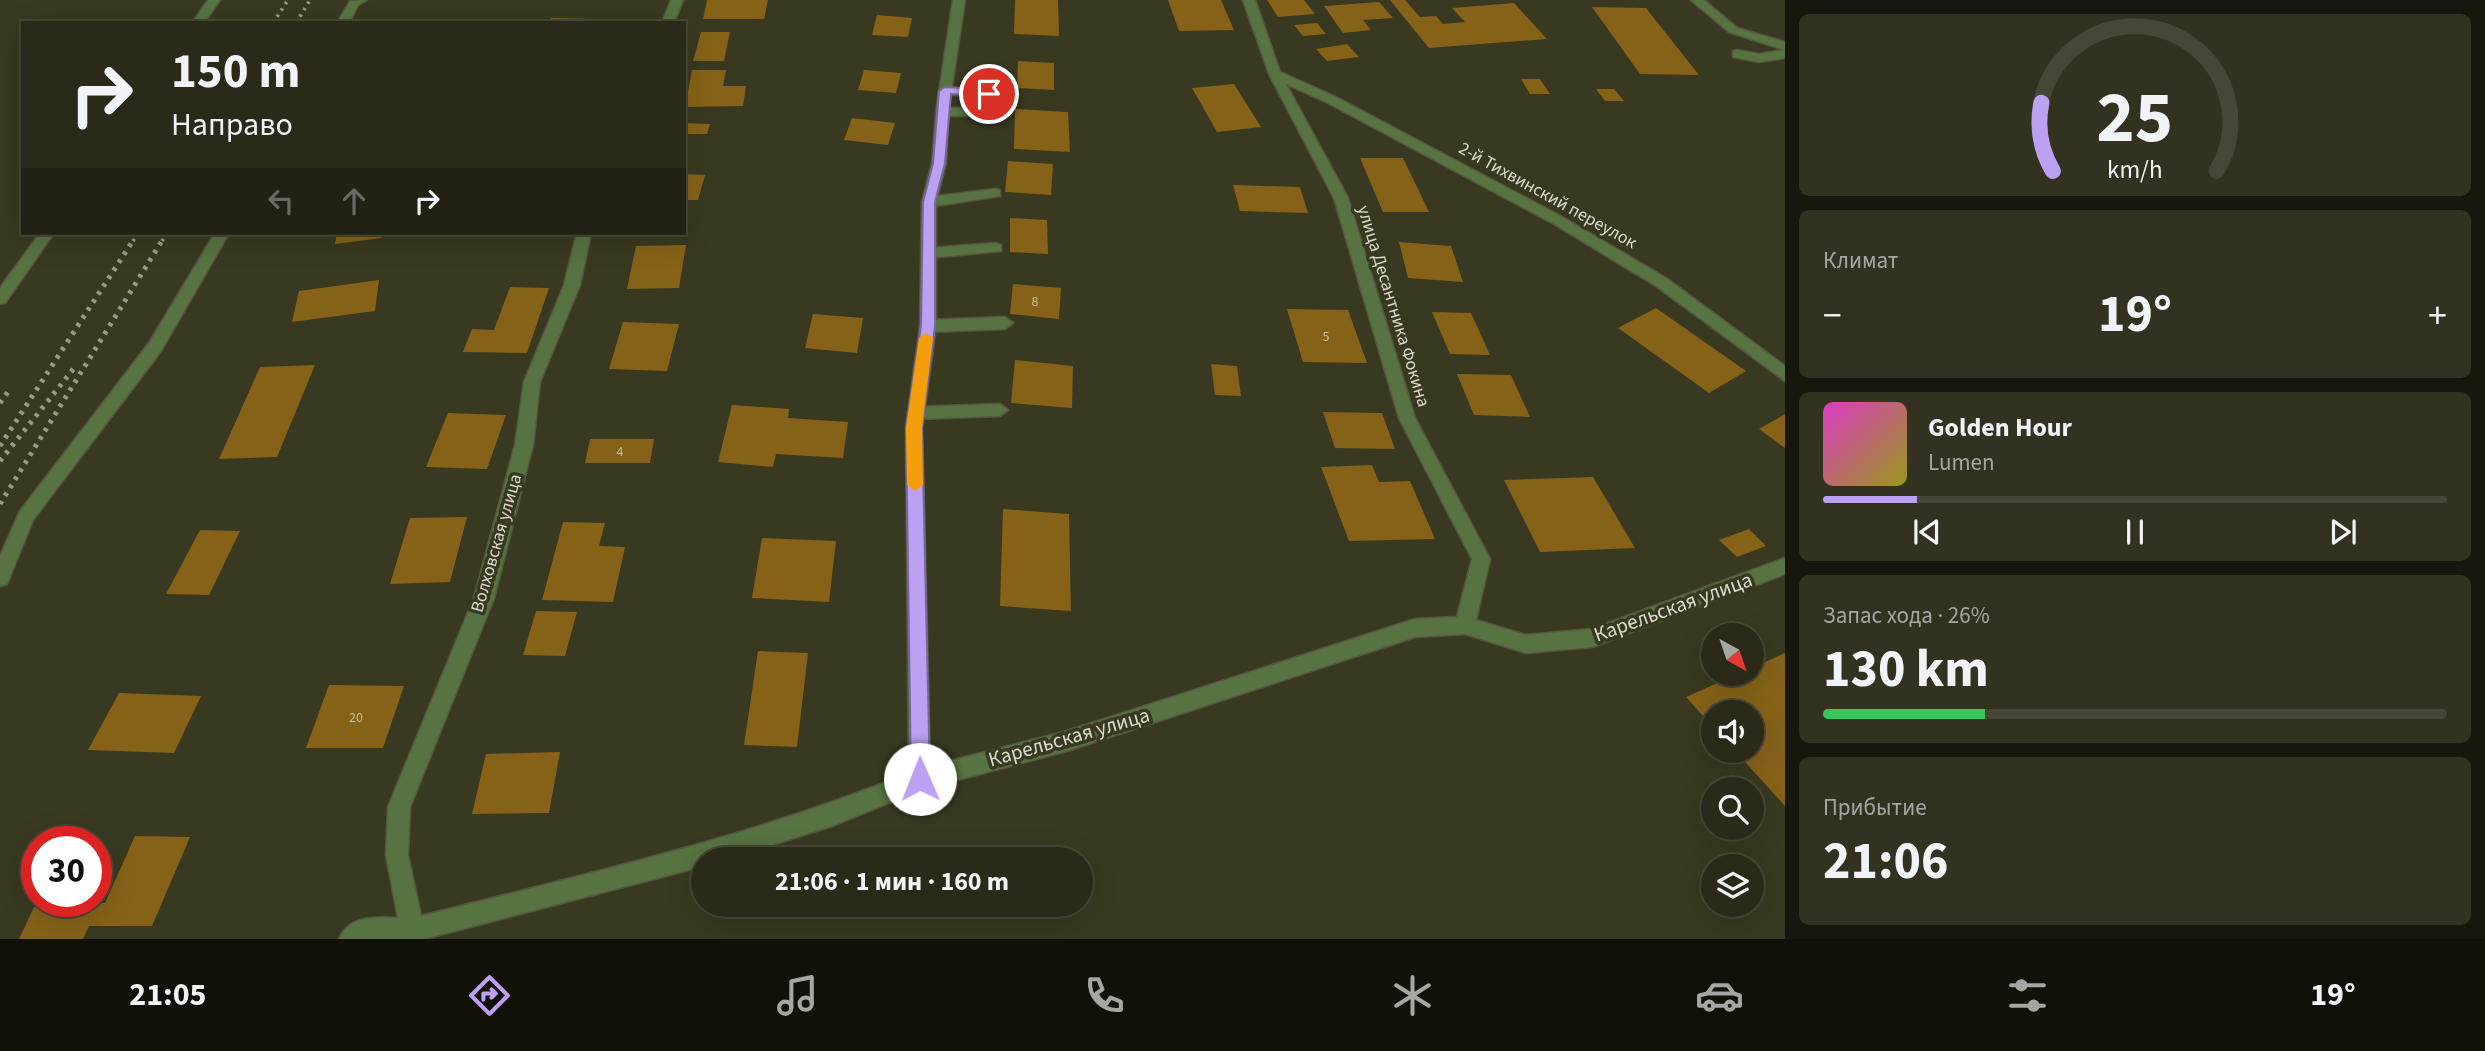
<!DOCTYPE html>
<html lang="ru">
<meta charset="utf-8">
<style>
body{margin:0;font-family:"Source Sans 3",sans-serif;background:#333221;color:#f1f3f6;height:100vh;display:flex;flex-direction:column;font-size:26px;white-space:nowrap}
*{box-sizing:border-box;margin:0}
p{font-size:23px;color:#a6a7a2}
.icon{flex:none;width:38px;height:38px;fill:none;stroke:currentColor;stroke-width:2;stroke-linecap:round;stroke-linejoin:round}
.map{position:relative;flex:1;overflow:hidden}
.sheet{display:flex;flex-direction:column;gap:14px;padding:14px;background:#18170d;width:700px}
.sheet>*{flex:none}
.top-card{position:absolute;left:21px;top:21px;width:665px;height:214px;border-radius:0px;box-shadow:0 7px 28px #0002,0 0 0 2px #474637;background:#2b2a18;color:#f1f3f6;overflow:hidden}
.needle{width:46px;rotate:140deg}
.buttons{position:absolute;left:1701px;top:623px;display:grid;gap:14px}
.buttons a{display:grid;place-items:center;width:63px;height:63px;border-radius:50%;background:#2b2a18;box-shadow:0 7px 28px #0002,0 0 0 2px #474637;font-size:35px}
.speed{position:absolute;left:21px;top:826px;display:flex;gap:14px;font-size:35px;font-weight:700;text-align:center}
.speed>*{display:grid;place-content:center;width:91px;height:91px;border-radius:50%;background:#2b2a18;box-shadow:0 7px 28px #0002,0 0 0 2px #474637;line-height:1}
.speed .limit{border:10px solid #d22;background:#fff;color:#111}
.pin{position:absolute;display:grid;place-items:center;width:60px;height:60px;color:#fff;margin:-30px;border:4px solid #fff;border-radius:50%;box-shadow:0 2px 7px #0007}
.me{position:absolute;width:77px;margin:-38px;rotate:359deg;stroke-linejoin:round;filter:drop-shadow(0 0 5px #0008)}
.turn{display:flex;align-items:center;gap:24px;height:147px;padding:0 35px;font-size:32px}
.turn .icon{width:91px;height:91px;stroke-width:2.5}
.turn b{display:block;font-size:49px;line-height:60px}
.lanes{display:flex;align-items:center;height:66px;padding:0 35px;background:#0003;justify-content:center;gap:35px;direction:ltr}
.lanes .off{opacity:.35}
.big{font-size:52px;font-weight:700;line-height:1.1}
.sheet .card{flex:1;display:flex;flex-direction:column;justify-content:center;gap:10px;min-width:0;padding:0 24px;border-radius:10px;background:#333221}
.sheet .dial{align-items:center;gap:0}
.dial svg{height:182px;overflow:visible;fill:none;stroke:#474637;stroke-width:7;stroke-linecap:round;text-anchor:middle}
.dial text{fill:#f1f3f6;stroke:none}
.song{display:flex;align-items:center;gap:21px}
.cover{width:84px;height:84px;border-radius:10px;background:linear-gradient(135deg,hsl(310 70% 55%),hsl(60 70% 35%))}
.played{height:7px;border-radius:4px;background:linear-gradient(90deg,#bca0f2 15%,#474637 15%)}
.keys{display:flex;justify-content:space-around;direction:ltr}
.heat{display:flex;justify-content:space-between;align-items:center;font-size:38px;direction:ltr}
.charge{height:10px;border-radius:5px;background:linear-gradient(90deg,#34c759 26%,#474637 0)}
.trip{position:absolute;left:691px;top:847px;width:402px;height:70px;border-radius:35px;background:#2b2a18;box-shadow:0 7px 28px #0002,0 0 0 2px #474637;font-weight:700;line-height:70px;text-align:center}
.dock{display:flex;height:112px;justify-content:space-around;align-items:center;background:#11110a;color:#a6a7a2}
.dock .icon{width:49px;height:49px}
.dock .current{color:#bca0f2}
.dock b{font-size:32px;color:#f1f3f6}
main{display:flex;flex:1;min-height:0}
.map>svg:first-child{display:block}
</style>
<main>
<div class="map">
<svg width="1785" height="939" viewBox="0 0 1785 939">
<rect width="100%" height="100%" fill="#393820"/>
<g fill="#856218">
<polygon points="707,0 768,0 764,19 703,19"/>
<polygon points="1015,0 1058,0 1059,36 1014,34"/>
<polygon points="1168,0 1221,0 1234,30 1179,31"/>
<polygon points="1267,0 1304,0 1315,14 1278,17"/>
<polygon points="1390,0 1405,0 1420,17 1436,16 1443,24 1465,22 1452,8 1514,3 1547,39 1429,48"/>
<polygon points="1379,2 1393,18 1363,20 1371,30 1343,33 1324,6"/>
<polygon points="1592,7 1646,8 1699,75 1640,74"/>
<polygon points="877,15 912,18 908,37 872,35"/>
<polygon points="551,18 637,20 637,23 549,23"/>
<polygon points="1317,23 1326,34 1303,36 1294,25"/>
<polygon points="701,32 730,32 724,61 693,61"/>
<polygon points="1347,44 1359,57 1327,61 1316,49"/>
<polygon points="1018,61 1054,63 1054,90 1017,88"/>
<polygon points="692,70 726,70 723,86 746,86 743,106 685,107"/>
<polygon points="864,70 901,73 896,93 858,90"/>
<polygon points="1521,79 1540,79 1550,94 1530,94"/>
<polygon points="1234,84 1261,127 1217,132 1192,88"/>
<polygon points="1596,89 1614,89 1624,101 1605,101"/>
<polygon points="1015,109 1068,112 1070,152 1014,149"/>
<polygon points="852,118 895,123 888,145 844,140"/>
<polygon points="684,123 710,124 707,134 684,134"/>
<polygon points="1360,158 1403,158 1429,212 1383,212"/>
<polygon points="1008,161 1053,164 1051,195 1005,192"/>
<polygon points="684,174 705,175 698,200 684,200"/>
<polygon points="1233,185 1300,187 1308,213 1240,211"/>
<polygon points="1010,218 1047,220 1048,254 1010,252"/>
<polygon points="337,233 381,233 381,238 335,244"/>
<polygon points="1399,242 1451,246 1463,282 1408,278"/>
<polygon points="686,245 679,288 627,289 636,246"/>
<polygon points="379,280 375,311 292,322 299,291"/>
<polygon points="1013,284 1061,288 1059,319 1010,314"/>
<polygon points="510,287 549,288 527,353 463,352 472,329 494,330"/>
<polygon points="1656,308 1746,371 1709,393 1618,328"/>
<polygon points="1287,309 1348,310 1367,363 1303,362"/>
<polygon points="1432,312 1471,313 1490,355 1450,354"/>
<polygon points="813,314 863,318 857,353 805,348"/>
<polygon points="623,322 679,324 667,371 609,369"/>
<polygon points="1015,360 1073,366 1072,408 1011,403"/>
<polygon points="1211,364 1237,366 1241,396 1215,395"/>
<polygon points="315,365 277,457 219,459 260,367"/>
<polygon points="1457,374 1511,375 1530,417 1474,415"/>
<polygon points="732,405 789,409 788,418 848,422 843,458 776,454 773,467 718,462"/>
<polygon points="1323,412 1382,413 1395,449 1335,448"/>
<polygon points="448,413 506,415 487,469 426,467"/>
<polygon points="1785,414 1785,448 1759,429"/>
<polygon points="590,439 654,439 650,463 585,463"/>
<polygon points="1372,465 1379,482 1410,481 1435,539 1349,541 1321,467"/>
<polygon points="1593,477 1635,548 1540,552 1504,480"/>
<polygon points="1003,509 1069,514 1071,611 1000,606"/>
<polygon points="467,517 450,582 390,584 410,518"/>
<polygon points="563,522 605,523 599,546 625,547 613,602 542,600"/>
<polygon points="1749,529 1766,546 1737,557 1719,540"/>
<polygon points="200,530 240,531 209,595 166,594"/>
<polygon points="762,538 836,541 829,602 752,598"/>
<polygon points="536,611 577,612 565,656 523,655"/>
<polygon points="758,651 808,653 797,747 744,745"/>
<polygon points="1785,653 1785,806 1735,751 1752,751 1752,712 1713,712 1713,727 1686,697 1738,674 1752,674 1752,668"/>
<polygon points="329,685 404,686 383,748 306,748"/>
<polygon points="119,693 201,696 174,753 88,750"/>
<polygon points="560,752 549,813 472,814 486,754"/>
<polygon points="135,836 190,837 152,926 89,926 83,939 19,939 36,903 105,903"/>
</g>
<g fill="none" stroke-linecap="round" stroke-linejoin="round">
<g stroke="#56553f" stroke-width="3">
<g id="lane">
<polygon points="1691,0 1704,0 1737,28 1785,42 1785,50 1729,32"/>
<polygon points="1737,50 1759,54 1785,50 1785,58 1759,62 1733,57 1733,51"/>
<polygon points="945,87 1011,91 1017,95 1011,99 941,94 939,91"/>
<polygon points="1001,108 1006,109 1006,115 942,116 936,112 942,108"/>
<polygon points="995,189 1000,190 1000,196 929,207 922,202 929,197"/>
<polygon points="996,243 1001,245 1001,251 929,258 922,253 929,248"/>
<polygon points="1005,317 1013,323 1005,329 928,332 920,326 928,320"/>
<polygon points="1000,404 1008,410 1000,416 915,419 907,413 915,407"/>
</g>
</g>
<g stroke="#56553f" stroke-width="3">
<g id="street">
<polygon points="208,0 220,0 204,23 192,23"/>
<polygon points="367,0 358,5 349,23 337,23 350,1"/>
<polygon points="671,0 683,0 674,23 662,23"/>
<path d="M 953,0 L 965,0 L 948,112 L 946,163 L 936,202 L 936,326 L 922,428 L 930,766 L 1067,731 L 1415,619 L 1457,617 L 1472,559 L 1399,418 L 1334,198 L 1269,74 L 1243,0 L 1255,0 L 1280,72 L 1336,97 L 1564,218 L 1666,278 L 1785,366 L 1785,381 L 1656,286 L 1554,224 L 1328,103 L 1286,84 L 1348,198 L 1415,418 L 1490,559 L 1476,620 L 1526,635 L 1592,629 L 1785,558 L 1785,574 L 1592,647 L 1526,653 L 1465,634 L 1415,637 L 1067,751 L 920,790 L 832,826 L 728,859 L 704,859 L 704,866 L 424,939 L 339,939 C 349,915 376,917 398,918 L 386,855 L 388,807 L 474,598 L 515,445 L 524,382 L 564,285 L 577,233 L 591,233 L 580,285 L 540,382 L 533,445 L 494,598 L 410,807 L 408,855 L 421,916 C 586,874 751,837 909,773 L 906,428 L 920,326 L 922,202 L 932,163 L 936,112 Z"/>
<polygon points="40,233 54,233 5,303 0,304 0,288"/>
<polygon points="215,233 229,233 161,351 33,520 7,584 0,586 0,556 20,511 149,343"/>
</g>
</g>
<use href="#lane" fill="#567341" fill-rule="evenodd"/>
<use href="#street" fill="#567341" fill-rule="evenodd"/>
<g stroke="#9a9a88" stroke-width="3.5" stroke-dasharray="2.5 5" stroke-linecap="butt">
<polyline points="273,23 288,0"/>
<polyline points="296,23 310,0"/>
<polyline points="133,241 138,233"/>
<polyline points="162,241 167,233"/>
</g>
<g stroke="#9a9a88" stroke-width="5" stroke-dasharray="3.5 6" stroke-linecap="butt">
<polyline points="0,403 10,389"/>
<polyline points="0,446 134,239"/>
<polyline points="0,461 75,367"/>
<polyline points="0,504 163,239"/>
</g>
</g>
<polygon fill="#bca0f2" stroke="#7a689d" stroke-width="2" points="945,87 989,90 995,94 989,97 951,94 945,163 935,202 935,326 922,428 930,779 927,785 920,788 913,785 911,779 906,428 921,326 923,202 933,163 939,91"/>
<polygon fill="#f59e0b" points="926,333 933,338 922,428 923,485 915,491 907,485 906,428 919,338"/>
<g text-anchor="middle" stroke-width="7" stroke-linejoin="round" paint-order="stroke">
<g font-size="14" fill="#c6bda0">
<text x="1035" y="306">8</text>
<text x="1326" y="341">5</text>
<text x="620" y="456">4</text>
<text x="356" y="722">20</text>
</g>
<g font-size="18" fill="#dbdbcd" stroke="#393820">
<text transform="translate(1548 195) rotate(29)" y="6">2-й Тихвинский переулок</text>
<text transform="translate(1394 306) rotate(73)" y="6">улица Десантника Фокина</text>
<text transform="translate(496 543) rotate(-74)" y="6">Волховская улица</text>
</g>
<g font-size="21" fill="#dbdbcd" stroke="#393820">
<text transform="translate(1673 607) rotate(-20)" y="7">Карельская улица</text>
<text transform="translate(1069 737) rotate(-16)" y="7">Карельская улица</text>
</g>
</g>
</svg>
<div class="buttons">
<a><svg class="needle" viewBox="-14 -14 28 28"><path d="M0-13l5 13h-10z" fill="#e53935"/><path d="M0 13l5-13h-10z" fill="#a6a7a2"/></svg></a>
<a><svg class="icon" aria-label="sound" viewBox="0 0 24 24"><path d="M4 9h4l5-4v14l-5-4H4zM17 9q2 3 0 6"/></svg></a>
<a><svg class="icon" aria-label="search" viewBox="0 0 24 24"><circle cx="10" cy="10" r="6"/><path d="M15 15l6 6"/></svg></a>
<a><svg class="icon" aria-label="layers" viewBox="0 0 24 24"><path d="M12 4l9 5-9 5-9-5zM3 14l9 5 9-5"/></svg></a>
</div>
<div class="speed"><div class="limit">30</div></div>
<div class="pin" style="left:989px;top:94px;background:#d93025"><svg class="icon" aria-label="arrive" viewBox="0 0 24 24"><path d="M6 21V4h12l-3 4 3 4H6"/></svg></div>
<svg class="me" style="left:920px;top:779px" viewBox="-20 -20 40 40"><circle r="19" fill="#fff"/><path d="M0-13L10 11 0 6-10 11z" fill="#bca0f2"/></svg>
<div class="trip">21:06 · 1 мин · 160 m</div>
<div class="top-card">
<div class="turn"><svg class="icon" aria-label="right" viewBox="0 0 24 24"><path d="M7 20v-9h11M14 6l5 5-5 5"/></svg><div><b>150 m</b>Направо</div></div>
<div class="lanes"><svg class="icon off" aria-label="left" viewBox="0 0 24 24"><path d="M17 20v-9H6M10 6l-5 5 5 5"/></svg><svg class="icon off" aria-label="ahead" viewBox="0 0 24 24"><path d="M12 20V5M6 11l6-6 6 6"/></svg><svg class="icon" aria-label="right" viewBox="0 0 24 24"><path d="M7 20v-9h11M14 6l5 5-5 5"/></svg></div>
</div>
</div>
<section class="sheet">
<div class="card dial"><svg viewBox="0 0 100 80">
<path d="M14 69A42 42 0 1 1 86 69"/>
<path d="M14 69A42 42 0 0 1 9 39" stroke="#bca0f2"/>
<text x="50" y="56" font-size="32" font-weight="700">25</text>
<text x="50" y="72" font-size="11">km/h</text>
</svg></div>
<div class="card"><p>Климат</p>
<div class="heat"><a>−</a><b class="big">19°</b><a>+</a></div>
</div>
<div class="card">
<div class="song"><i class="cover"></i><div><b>Golden Hour</b><p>Lumen</p></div></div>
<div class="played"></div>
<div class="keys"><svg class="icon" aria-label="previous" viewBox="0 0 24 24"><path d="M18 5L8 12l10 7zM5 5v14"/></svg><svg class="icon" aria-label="pause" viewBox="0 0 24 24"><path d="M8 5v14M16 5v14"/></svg><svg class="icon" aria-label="next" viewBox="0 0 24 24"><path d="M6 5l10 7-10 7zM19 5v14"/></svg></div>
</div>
<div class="card"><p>Запас хода · 26%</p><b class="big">130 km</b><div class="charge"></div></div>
<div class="card"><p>Прибытие</p><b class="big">21:06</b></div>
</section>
</main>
<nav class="dock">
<b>21:05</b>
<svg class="icon current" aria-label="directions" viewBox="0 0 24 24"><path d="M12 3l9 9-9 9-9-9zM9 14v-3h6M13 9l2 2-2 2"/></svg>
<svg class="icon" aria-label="music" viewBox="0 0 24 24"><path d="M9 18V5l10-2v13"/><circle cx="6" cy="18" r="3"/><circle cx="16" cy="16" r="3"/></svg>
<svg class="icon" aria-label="phone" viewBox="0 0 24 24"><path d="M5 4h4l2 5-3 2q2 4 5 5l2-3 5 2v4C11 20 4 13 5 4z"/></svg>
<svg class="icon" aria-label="climate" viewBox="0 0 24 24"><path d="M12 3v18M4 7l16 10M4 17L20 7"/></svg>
<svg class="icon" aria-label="car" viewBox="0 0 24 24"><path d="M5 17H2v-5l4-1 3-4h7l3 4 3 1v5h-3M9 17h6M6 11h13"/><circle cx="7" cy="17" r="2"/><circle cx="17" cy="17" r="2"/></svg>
<svg class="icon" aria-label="filters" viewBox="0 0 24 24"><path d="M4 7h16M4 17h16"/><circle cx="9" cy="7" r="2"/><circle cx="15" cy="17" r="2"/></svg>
<b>19°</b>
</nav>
